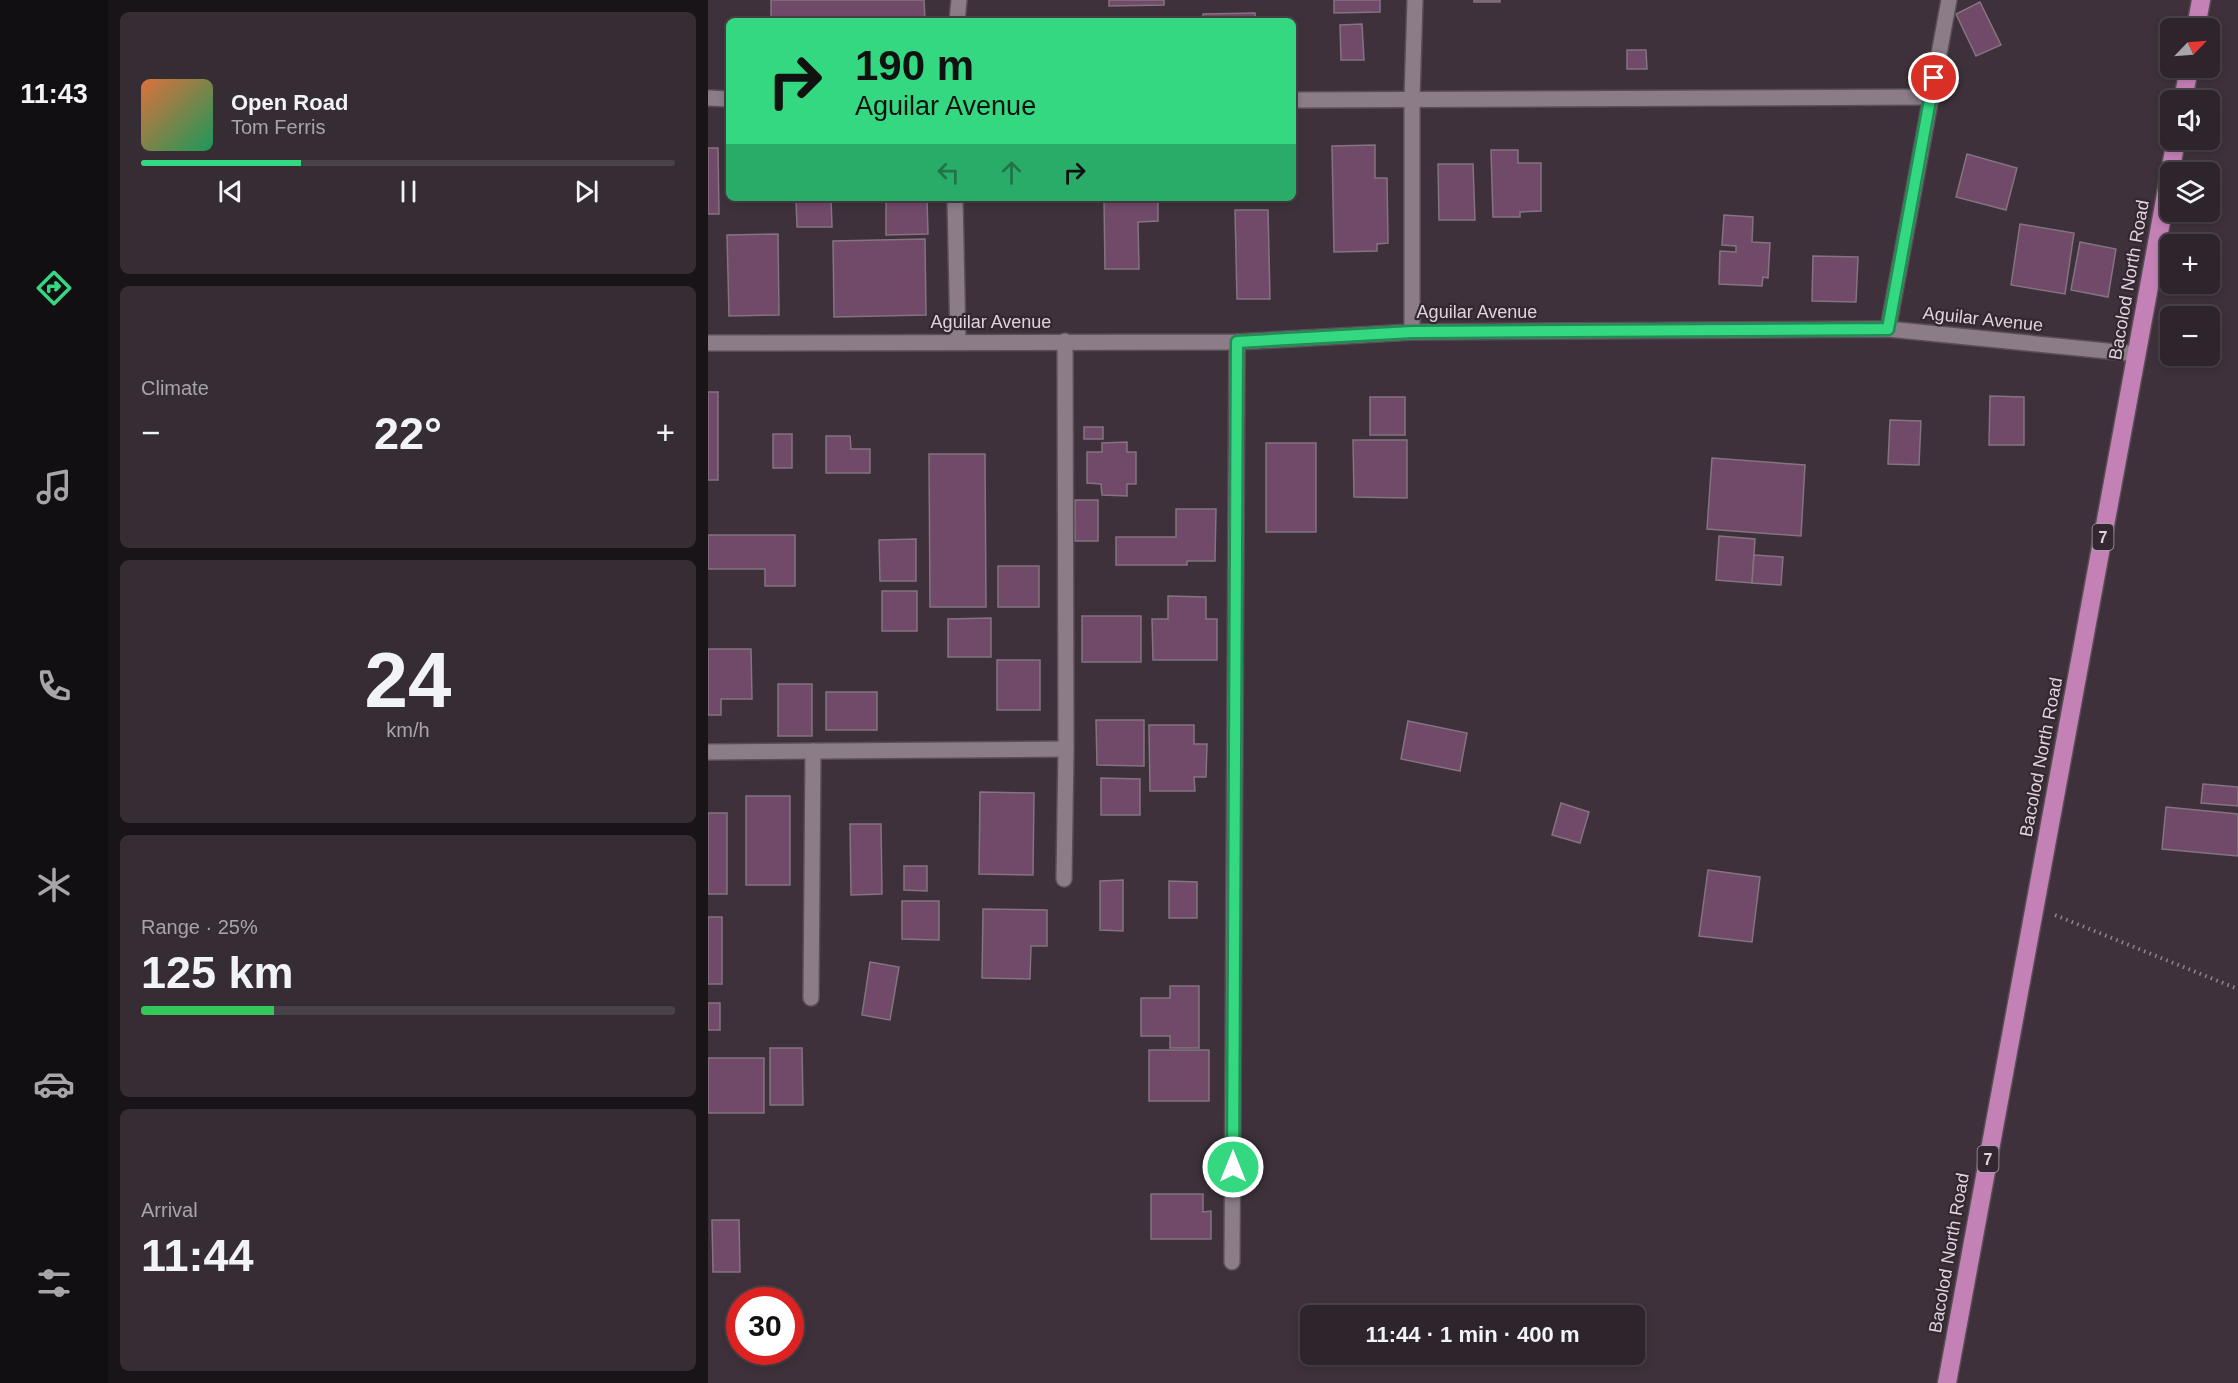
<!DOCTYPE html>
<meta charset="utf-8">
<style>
body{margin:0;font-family:Helvetica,sans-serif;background:#362d34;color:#f1f3f6;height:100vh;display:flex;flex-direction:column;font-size:22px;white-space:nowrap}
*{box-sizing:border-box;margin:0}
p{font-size:20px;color:#a7a5a9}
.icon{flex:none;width:33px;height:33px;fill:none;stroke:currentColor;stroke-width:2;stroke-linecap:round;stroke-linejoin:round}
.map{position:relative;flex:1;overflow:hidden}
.panel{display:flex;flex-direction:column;gap:12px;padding:12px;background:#191418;width:600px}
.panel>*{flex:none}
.guide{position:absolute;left:18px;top:18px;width:570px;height:183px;border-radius:9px;box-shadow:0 3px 9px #0003,0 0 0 2px #494248;background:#34d881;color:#111;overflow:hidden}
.needle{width:39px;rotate:65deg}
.fabs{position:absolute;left:1452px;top:18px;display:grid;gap:12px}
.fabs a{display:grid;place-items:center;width:60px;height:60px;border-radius:9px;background:#2e252c;box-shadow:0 3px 9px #0003,0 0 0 2px #494248;font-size:30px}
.speed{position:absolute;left:18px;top:1287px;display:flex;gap:12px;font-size:30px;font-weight:700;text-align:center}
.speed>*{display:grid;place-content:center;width:78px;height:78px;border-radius:50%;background:#2e252c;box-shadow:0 3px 9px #0003,0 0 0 2px #494248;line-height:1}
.speed .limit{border:9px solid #d22;background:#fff;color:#111}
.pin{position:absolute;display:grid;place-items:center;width:51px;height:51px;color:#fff;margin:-26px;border:3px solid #fff;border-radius:50%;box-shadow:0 2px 6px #0007}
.me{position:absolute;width:66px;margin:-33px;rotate:0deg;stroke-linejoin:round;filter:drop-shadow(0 0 4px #0008)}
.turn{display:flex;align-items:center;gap:21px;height:126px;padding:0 30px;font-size:27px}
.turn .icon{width:78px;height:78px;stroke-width:2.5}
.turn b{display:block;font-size:42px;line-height:51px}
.lanes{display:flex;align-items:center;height:57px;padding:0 30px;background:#0003;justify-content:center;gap:30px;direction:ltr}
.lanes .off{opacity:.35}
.big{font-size:45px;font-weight:700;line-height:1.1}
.panel .tile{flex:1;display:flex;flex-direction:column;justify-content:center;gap:9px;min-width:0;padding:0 21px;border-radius:9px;background:#362d34}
.panel .dial{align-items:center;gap:0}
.dial b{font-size:78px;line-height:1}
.song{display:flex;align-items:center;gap:18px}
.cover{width:72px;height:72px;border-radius:9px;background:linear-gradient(135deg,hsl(20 70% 55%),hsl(150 70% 35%))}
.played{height:6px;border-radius:3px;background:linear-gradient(90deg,#34d881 30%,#494248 30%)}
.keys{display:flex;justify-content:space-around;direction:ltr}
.heat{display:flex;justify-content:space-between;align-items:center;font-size:33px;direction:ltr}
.charge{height:9px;border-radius:4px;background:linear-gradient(90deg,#34c759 25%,#494248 0)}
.trip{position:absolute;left:592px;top:1305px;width:345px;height:60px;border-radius:9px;background:#2e252c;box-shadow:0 3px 9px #0003,0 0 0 2px #494248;font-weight:700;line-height:60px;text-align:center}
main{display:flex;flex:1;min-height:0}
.tab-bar{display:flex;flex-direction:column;width:108px;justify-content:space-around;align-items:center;background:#120f12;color:#a7a5a9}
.tab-bar .icon{width:42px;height:42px}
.tab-bar .on{color:#34d881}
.tab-bar b{font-size:27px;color:#f1f3f6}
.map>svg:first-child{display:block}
</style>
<main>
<nav class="tab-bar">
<b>11:43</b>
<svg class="icon on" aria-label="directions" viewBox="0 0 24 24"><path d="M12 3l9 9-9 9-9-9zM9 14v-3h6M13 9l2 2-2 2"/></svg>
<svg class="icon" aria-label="music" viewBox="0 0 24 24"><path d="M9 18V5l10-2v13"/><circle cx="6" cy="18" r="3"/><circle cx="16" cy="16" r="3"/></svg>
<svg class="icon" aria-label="phone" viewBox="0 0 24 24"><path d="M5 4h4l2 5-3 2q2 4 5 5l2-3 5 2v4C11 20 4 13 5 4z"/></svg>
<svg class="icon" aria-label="climate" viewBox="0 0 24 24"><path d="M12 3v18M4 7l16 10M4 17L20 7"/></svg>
<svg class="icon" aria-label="car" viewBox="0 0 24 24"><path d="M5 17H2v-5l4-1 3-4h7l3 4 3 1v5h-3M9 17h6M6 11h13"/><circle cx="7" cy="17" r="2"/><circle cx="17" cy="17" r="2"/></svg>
<svg class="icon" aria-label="filters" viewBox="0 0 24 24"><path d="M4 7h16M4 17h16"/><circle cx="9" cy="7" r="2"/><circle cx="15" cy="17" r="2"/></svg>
</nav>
<section class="panel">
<div class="tile">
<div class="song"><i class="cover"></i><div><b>Open Road</b><p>Tom Ferris</p></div></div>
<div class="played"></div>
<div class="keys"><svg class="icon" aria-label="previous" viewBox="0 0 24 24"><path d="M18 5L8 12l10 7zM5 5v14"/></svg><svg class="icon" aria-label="pause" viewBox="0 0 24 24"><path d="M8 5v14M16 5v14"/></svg><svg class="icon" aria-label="next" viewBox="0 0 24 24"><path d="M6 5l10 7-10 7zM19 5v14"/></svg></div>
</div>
<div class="tile"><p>Climate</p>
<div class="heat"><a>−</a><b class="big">22°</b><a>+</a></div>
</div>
<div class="tile dial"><b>24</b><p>km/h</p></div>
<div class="tile"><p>Range · 25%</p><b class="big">125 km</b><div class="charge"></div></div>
<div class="tile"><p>Arrival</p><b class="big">11:44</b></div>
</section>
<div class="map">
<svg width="1530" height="1383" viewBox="0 0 1530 1383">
<rect width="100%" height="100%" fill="#3e313b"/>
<g fill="#714969" stroke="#83747f" stroke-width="1.5">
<polygon points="63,0 216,0 217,21 63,21"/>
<polygon points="401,0 456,0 456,5 401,6"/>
<polygon points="626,0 672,0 672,12 626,13"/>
<rect x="766" y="0" width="26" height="2"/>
<polygon points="1272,2 1293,45 1268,56 1248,14"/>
<polygon points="547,13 548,21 495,21 495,14"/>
<polygon points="654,24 656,60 633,60 632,25"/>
<polygon points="919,50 938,50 939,69 919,69"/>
<polygon points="667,145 667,178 679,178 680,243 669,244 669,251 626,252 624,146"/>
<polygon points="0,148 10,148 11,214 0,214"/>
<polygon points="783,150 810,150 810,163 833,163 833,211 812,212 812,217 785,217"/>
<polygon points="1259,154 1309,168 1298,210 1248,197"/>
<polygon points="730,164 765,164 767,220 731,220"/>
<polygon points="88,198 123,198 124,227 89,227"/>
<polygon points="178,198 219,198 220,234 178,235"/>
<polygon points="396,198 450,198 450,221 430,222 431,269 397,269"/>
<polygon points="527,210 560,210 562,299 529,299"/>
<polygon points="1016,215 1045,217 1044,242 1062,243 1060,278 1055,277 1054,286 1011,284 1012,251 1028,252 1028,246 1014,245"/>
<polygon points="1312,224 1366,233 1357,294 1303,285"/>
<polygon points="70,234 71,315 21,316 19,235"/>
<polygon points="217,239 218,315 126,317 125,241"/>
<polygon points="1372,242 1408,249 1400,297 1363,290"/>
<polygon points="1105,256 1150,257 1148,302 1104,301"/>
<rect x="0" y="392" width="10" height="88"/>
<polygon points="1282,396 1316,397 1316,445 1281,445"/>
<rect x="662" y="397" width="35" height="38"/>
<polygon points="1182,420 1213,421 1211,465 1180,464"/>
<rect x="376" y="427" width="19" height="12"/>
<rect x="65" y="434" width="19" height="34"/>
<polygon points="118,436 142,436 143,449 162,449 162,473 118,473"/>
<polygon points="645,440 699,440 699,498 646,497"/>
<polygon points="419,442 419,452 428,452 428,484 419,484 419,496 394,495 393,484 379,483 379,452 394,452 394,443"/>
<rect x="558" y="443" width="50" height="89"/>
<polygon points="221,454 277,454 278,607 222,607"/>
<polygon points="1004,458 1097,465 1093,536 999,529"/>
<rect x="367" y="500" width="23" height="41"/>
<polygon points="468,509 508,509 507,561 479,561 479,565 408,565 408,537 468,537"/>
<polygon points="0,535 87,535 87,586 57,586 57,569 0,569"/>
<polygon points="1011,536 1047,539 1044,583 1008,580"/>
<polygon points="208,539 208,581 172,581 171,540"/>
<polygon points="1046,555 1075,557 1073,585 1044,583"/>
<rect x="290" y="566" width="41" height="41"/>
<rect x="174" y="591" width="35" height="40"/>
<polygon points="460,596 498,597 498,619 509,619 509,660 445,660 444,619 460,619"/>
<rect x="374" y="616" width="59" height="46"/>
<polygon points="283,618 283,657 240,657 240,619"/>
<polygon points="0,649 43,649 44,699 13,699 13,715 0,715"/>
<rect x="289" y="660" width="43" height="50"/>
<rect x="70" y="684" width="34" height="52"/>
<rect x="118" y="692" width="51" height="38"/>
<polygon points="388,720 436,720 436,766 389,765"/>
<polygon points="700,721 759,733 752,771 693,759"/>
<polygon points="441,725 486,725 486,744 499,744 498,777 486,777 487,791 442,791"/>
<polygon points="393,778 432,779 432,815 393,815"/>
<polygon points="1495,784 1530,787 1530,806 1493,803"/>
<polygon points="272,792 326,793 325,875 271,874"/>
<rect x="38" y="796" width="44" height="89"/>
<polygon points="853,803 881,812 872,843 844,835"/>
<polygon points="1458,807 1530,814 1530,856 1454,849"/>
<rect x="0" y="813" width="19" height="81"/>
<polygon points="142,824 173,824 174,894 143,895"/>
<polygon points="196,866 219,866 219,891 196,890"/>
<polygon points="1000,870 1052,877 1044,942 991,936"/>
<polygon points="415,880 415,931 392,930 392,881"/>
<polygon points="461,881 489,882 489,918 461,918"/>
<polygon points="194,901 231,901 231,940 194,939"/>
<polygon points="275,909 339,910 339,946 323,946 322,979 274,978"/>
<rect x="0" y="917" width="14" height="67"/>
<polygon points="162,962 191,967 182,1020 154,1015"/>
<polygon points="462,986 491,986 491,1048 462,1048 462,1036 433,1036 433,998 462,998"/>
<rect x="0" y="1003" width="12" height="27"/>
<polygon points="62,1048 94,1048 95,1105 62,1105"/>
<rect x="441" y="1050" width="60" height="51"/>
<rect x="0" y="1058" width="56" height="55"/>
<polygon points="443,1194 495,1194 495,1212 503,1211 503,1239 443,1239"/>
<polygon points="4,1220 31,1220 32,1272 5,1272"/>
</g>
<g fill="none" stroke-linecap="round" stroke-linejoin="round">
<g stroke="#594e56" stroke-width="18">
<g id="minor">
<polyline points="249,21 251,0"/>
<polyline points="0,98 21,99"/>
<polyline points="585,100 1222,97"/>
<polyline points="247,198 250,341"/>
<polyline points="1180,329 1241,0"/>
<polyline points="704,332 704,98 707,0"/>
<polyline points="0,343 529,342 704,332 1180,329 1429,354"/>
<polyline points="0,752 358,749"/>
<polyline points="356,879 358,749 357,341"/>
<polyline points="103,998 105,751"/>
<polyline points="524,1262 529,342"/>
</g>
</g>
<g stroke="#594e56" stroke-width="21">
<g id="highway">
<polyline points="1488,28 1493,0"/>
<polyline points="1475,100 1481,68"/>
<polyline points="1239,1383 1468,140"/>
</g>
</g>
<polyline stroke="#8f848d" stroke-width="4" stroke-dasharray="1.5 4.5" stroke-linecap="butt" points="1347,915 1530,989"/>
<use href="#minor" stroke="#8b7c88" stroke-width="15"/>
<use href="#highway" stroke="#c481b6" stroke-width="18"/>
</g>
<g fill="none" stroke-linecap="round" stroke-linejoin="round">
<g stroke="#228c54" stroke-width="15">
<polyline id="route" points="525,1167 529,342 704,332 1180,329 1226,78"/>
</g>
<use href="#route" stroke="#34d881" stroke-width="10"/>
</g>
<g text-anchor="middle" stroke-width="4.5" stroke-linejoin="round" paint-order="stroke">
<g fill="#342731" stroke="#aba1a9" stroke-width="1.5">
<rect x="1384.5" y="524" width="21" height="26" rx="4.5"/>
<rect x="1269.5" y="1146" width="21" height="26" rx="4.5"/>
</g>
<g font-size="16" font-weight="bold" fill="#ded5dc">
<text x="1395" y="543">7</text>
<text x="1280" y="1165">7</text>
</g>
<g font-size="18" fill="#ded5dc" stroke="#342731">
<text transform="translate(1421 280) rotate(-80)" y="6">Bacolod North Road</text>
<text x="769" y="318">Aguilar Avenue</text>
<text transform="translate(1275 319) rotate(6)" y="6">Aguilar Avenue</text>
<text x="283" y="328">Aguilar Avenue</text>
<text transform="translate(1333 757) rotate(-79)" y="6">Bacolod North Road</text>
<text transform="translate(1241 1253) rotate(-80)" y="6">Bacolod North Road</text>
</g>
</g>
</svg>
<div class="fabs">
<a><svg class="needle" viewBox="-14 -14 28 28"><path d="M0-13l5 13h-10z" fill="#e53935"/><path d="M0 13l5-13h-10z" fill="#a7a5a9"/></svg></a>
<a><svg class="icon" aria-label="sound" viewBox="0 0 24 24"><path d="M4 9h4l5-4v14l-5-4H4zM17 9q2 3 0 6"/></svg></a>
<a><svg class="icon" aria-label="layers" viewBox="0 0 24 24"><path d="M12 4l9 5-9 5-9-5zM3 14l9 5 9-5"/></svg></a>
<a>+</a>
<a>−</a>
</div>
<div class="speed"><div class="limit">30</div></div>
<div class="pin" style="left:1226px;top:78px;background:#d93025"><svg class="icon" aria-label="arrive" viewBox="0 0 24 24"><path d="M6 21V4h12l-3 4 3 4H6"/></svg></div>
<svg class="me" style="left:525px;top:1167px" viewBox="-20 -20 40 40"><circle r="17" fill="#34d881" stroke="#fff" stroke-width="3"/><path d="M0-11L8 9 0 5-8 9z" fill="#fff"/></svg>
<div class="trip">11:44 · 1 min · 400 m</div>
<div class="guide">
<div class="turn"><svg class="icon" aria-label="right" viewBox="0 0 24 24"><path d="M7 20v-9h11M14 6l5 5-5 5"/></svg><div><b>190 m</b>Aguilar Avenue</div></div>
<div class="lanes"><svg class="icon off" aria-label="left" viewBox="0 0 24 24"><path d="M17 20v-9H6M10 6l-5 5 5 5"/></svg><svg class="icon off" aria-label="ahead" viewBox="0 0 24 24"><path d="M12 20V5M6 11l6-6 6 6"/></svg><svg class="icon" aria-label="right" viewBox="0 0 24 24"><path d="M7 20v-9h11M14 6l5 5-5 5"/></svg></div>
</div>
</div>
</main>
